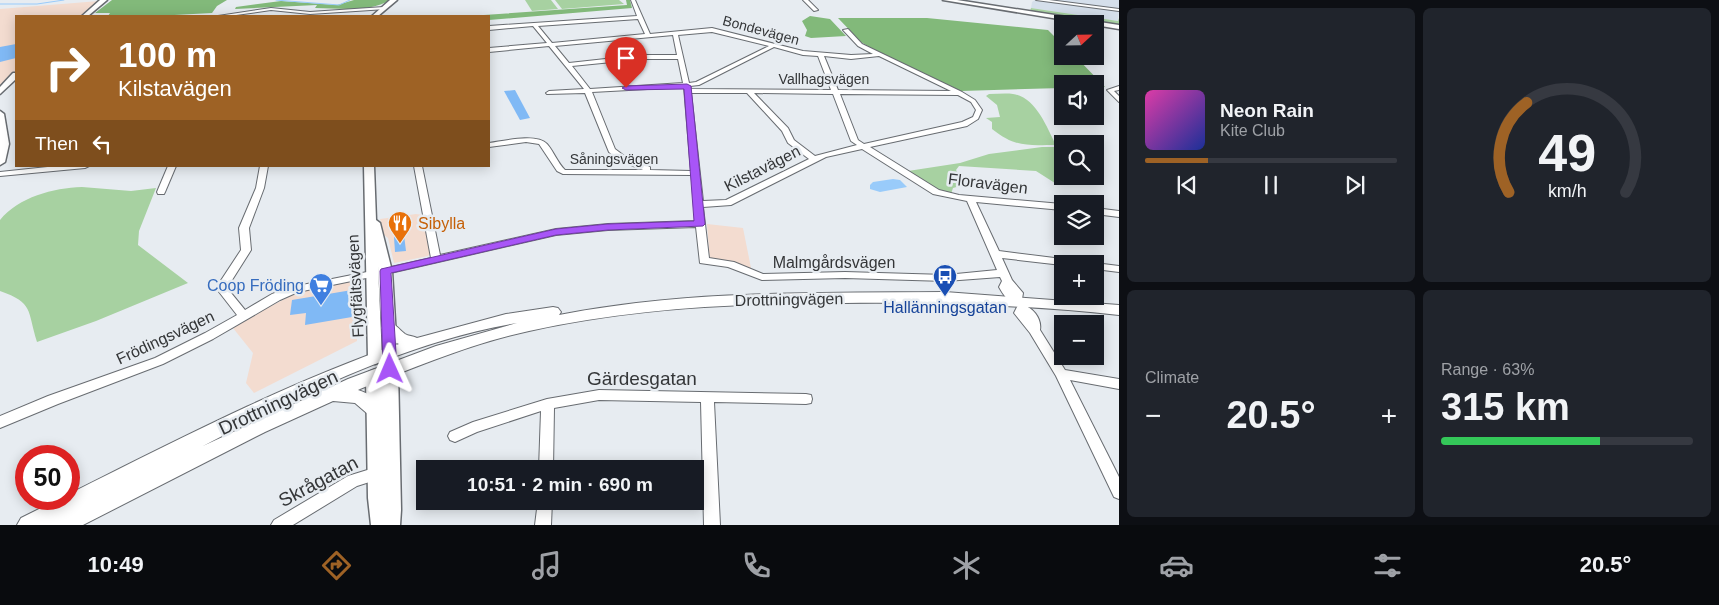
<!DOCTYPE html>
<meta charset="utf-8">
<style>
body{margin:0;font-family:Arial,sans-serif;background:#20242c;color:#f1f3f6;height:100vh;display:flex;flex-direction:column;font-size:19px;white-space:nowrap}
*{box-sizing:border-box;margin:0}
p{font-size:16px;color:#9ea1a6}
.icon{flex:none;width:28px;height:28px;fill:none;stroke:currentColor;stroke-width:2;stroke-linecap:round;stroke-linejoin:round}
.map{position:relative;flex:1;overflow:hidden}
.side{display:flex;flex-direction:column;gap:8px;padding:8px;background:#0d0f14;width:600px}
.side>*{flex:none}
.guide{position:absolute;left:15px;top:15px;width:475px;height:152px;border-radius:0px;box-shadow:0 2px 12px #0003;background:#9e6225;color:#fff;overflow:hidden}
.needle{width:32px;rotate:68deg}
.buttons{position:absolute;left:1054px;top:15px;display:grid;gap:10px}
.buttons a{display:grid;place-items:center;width:50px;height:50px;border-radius:0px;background:#171b24;box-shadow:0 2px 12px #0003;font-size:25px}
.speed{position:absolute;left:15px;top:445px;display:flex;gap:10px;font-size:25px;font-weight:700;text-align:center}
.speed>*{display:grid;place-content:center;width:65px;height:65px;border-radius:50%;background:#171b24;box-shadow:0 2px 12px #0003;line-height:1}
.speed .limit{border:8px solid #d22;background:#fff;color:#111}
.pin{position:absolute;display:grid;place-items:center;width:42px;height:42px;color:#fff;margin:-51px -21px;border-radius:50% 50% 50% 0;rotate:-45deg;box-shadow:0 0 5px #0007}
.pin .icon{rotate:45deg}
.me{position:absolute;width:55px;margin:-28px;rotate:359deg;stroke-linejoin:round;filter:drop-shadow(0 0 4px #0008)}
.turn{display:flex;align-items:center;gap:18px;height:105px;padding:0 20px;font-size:22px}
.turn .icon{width:65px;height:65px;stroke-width:2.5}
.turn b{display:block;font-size:35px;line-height:42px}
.then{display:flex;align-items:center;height:48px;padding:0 20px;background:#0003;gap:10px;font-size:19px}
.big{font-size:38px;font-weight:700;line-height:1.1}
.side .tile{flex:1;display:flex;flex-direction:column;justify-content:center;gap:8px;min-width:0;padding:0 18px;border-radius:8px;background:#20242c}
.side .dial{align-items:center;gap:0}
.dial svg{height:130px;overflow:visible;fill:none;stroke:#363941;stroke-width:7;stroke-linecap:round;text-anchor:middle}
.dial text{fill:#f1f3f6;stroke:none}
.song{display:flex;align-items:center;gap:15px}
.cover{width:60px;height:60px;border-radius:8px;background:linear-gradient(135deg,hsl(320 70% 55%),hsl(230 70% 35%))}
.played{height:5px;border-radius:2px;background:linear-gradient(90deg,#9e6225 25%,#363941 25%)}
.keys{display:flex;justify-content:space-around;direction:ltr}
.heat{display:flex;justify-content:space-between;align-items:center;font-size:28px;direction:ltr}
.charge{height:8px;border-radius:4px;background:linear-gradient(90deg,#34c759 63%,#363941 0)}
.side .tiles{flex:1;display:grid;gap:8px;grid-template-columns:repeat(2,1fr)}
.trip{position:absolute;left:416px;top:460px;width:288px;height:50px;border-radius:0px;background:#171b24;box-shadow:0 2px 12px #0003;font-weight:700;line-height:50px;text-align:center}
.dock{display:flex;height:80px;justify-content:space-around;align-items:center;background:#090b0e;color:#9ea1a6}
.dock .icon{width:35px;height:35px}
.dock .active{color:#9e6225}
.dock b{font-size:22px;color:#f1f3f6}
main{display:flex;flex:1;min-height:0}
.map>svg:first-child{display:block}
</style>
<main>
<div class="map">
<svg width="1119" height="525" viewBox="0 0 1119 525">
<rect width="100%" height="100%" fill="#e7ecf1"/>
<g fill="#f3dcd0">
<polygon points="99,1 80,16 16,16 16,71 0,85 0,9"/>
<polygon points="416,214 424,215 431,253 428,256 394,263 388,238 384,235 380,219"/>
<polygon points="707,224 743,228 751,268 710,263"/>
<polygon points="354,279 357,341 254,393 246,383 253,353 233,328 244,320 306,288"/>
</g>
<g fill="#d5dfeb">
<polygon points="1035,0 1119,11 1118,21 1031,8 1032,2"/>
<polygon points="1046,0 1119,0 1119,9 1113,8"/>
</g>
<g fill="#a7d1a1">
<polygon points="525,0 551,0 558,9 532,11"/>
<polygon points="555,0 619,0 624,4 562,9"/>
<polygon points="1031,8 1118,21 1119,18 1119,25 1030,11"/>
<path d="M 989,94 C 997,94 1006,93 1013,94 C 1036,97 1047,128 1056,145 C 1028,145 1016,148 992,129 L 992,122 L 986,118 L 1000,117 L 997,105 L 986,96 Z"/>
<polygon points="1042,147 1057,147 1062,151 1061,155 1062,158 1062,176 1073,178 1058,185 1036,171 959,166 956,170 963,182 960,186 953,188 951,194 941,191 908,171 960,163 989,154"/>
<path d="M 82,187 L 131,191 L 156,188 L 139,231 L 138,245 L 188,283 L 96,321 L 37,342 C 27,310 34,303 0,291 L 0,220 C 19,197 53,188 82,187 Z"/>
</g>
<g fill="#82b97a">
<polygon points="112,0 227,0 217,6 212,13 156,16 108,16 110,13 95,13"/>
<path d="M 354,0 L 390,0 C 369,13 339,8 315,8 L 317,5 L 235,9 L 236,7 L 281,1 L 337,5 Z"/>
<polygon points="626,0 630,0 632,8 489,20 489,16 469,16 627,5"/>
<polygon points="810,16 830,19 846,36 811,38 805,36 807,30 802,21"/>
<polygon points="838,18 927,18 1048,30 1062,44 1062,56 1075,56 1105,87 1095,87 1095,84 1062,84 1062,88 961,91 881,54 861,42"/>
</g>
<polygon fill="#99cbfa" points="893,179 900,180 907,187 880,192 870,189 870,185 873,182"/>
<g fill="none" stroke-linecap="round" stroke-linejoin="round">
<g stroke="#99cbfa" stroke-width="1">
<polyline points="276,0 339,5 350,0"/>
<polyline points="0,4 37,4 64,0"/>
</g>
</g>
<g fill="#80b9f5">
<polygon points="16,44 16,58 0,62 0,47"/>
<polygon points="515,90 530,118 520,120 504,91"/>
<polygon points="404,235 406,251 395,252 394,237"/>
<polygon points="352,290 352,317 305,325 306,313 290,315 292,300"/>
</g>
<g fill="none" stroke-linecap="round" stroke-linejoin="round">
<g stroke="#686c71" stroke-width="2">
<g id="minor">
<path d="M 631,0 L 635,0 L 650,34 L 712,28 L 803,51 L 851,55 L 873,54 L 858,46 L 843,30 L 848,29 L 862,44 L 962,92 L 975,100 L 982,110 L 978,119 L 967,126 L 870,147 L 939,190 L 959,195 L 1062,204 L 1062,210 L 976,202 L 999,251 L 1078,261 L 1083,264 L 1062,264 L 1062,265 L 1002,258 L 1012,280 L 1023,293 L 1021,305 C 1032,306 1042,318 1040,330 L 1065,370 L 1119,379 L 1119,389 L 1070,380 L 1119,477 L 1119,499 L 1114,497 L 1056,376 L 1030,333 L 1014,313 L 1018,305 C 1009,304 1003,294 999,287 L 1002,281 L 1000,277 L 946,281 L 845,278 L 762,280 L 728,267 L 700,263 L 696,227 L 608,230 L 556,235 L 386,274 L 382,273 L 381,271 L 382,269 L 431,258 L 414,166 L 422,166 L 440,255 L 556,229 L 608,224 L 696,221 L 692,175 L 563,174 L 557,171 L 539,144 L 526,142 L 489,147 L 489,143 C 503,141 537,133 547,144 C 554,152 557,162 565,170 L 643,170 L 617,159 L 609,152 L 585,93 L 547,94 L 546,93 L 549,91 L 584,89 L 549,46 L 489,52 L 489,48 L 547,43 L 533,26 L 489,30 L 489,26 L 637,16 ZM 638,19 L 645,34 L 552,43 L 538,26 ZM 712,32 L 769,46 L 696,82 L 689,83 L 678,35 ZM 673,35 L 677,55 L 642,55 L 569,63 L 555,46 ZM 774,47 L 803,55 L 818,56 L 831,90 L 691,89 L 690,86 L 699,85 ZM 824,56 L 851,59 L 879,56 L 951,91 L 838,90 ZM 642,59 L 678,59 L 683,83 L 590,89 L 572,66 ZM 684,87 L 691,171 L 650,170 L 650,167 L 623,155 L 615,149 L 592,92 ZM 691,93 L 747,93 L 782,131 L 788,143 L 809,159 L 726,200 L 703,201 ZM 754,93 L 833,94 L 851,141 L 857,145 L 815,156 L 794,140 L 788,128 ZM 840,94 L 958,95 L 971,102 L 976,110 L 973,117 L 962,122 L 864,144 L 858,140 ZM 862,149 L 933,194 L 967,201 L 997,270 L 946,275 L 845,272 L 763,274 L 734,262 L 709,258 L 703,207 L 731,205 L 826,157 Z"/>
<polygon points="803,0 808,0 818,10 814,11"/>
<polygon points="1036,0 1049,0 1119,9 1119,11"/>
<polygon points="384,7 386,9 310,14 271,10 229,16 218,16 271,8 310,12"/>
<polygon points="1119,86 1119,90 1114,91 1119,96 1119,102 1107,90"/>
<polygon points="57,166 89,166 85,168 0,176 0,172"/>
<polygon points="168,166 176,166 165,192 164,194 158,194 157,192"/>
<polygon points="260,166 268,166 264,188 249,228 251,250 227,288 245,310 272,294 292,287 372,271 377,274 376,276 298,292 280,300 213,339 163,364 58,404 0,428 0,416 48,396 155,358 205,333 237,315 216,288 241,250 239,228 256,188"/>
<polygon points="1095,208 1119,211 1119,217 1095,214"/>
<polygon points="1095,263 1119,266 1119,272 1095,269 1095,264 1091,264"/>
<polygon points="599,390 806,394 811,395 812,399 811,403 806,404 714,402 720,525 704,525 701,402 599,400 554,408 553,469 539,469 541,411 477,432 455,442 450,440 448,436 450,432 473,422 547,399"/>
<polygon points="377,467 382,468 384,473 382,478 357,486 293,525 271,525 274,520 348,476"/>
<polygon points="538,501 552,501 551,525 535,525"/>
</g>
</g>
<g stroke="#686c71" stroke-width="3">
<g id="tertiary">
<polygon points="100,0 107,0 88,16 82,16"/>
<polygon points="390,0 397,0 378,16 372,16"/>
<polygon points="943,0 957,0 1119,25 1119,29"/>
<polygon points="13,73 16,73 16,79 0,94 0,87"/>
<polygon points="0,111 4,114 9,144 5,162 0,165"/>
<polygon points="364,166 374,166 376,220 380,223 392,271 397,353 395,357 390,359 385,357 383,353 378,266 382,358 380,362 375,364 370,362 368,358"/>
<polygon points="390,363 395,365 398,369 401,510 400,525 371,525 368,498 366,376 369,372 374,370 379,372 382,376 382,396 382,369 385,365"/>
</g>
</g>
<g stroke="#686c71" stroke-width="2">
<path id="secondary" d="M 945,292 L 1119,305 L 1119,315 C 1028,305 936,302 844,303 C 737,303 633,308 529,331 C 470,344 415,367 360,389 L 358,390 C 370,394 378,399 384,410 L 381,415 L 375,417 L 369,415 L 355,403 L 333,401 L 265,432 L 83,525 L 17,525 L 21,518 L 59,499 L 69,499 L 69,494 C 177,440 285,384 399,344 L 394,342 L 381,328 L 383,324 C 395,321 397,328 405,334 C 408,336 413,336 417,338 L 506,314 L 553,307 L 558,308 L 561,312 L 559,315 C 688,290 814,293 945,292 ZM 517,323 L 436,346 L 348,379 L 203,446 C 301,394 406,342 517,323 Z"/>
</g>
<use href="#minor" fill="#fff" fill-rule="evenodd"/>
<use href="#tertiary" fill="#fff" fill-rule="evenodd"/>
<use href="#secondary" fill="#fff" fill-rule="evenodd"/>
</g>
<polygon fill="#a855f7" stroke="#6d37a1" points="687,84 691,86 705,224 703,226 608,230 556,235 391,273 397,369 395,373 390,375 385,373 383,369 380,271 381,269 556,229 608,224 694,221 684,89 626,90 622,88 626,86"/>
<defs>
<g id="restaurant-pin" transform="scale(1.25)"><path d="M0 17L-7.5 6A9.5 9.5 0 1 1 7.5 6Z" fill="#e8710a" stroke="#e7ecf1"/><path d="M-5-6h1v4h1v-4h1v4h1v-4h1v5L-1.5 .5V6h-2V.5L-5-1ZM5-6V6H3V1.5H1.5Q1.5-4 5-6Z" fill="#fff"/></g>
<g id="bus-pin" transform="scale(1.25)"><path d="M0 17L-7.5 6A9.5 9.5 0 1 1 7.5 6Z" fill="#1a4fb4" stroke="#e7ecf1"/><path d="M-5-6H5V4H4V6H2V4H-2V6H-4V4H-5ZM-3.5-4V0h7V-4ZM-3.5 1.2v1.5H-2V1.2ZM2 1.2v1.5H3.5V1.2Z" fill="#fff"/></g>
<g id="supermarket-pin" transform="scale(1.25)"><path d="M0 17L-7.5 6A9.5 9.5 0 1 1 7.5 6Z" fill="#3f7fe0" stroke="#e7ecf1"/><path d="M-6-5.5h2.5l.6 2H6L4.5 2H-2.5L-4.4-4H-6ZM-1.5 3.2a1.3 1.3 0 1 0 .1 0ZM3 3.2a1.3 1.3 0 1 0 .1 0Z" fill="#fff"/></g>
</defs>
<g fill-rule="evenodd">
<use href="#restaurant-pin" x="400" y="223"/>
<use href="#bus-pin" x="945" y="276"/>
<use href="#supermarket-pin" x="321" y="285"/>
</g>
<g text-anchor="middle" stroke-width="5" stroke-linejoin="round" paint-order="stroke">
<g font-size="14" fill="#343638" stroke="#e7ecf1">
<text transform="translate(761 30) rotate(15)" y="5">Bondevägen</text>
<text x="824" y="84">Vallhagsvägen</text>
<text x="614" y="164">Såningsvägen</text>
</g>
<g font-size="16" fill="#343638" stroke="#e7ecf1">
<text transform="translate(762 168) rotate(-27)" y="6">Kilstavägen</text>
<text transform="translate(988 183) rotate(7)" y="6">Floravägen</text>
<text x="834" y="268">Malmgårdsvägen</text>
<text transform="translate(355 286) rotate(-93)" y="6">Flygfältsvägen</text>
<text transform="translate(789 299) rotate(-1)" y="6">Drottningvägen</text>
<text transform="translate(165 337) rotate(-25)" y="6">Frödingsvägen</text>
</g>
<g font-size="16" fill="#c56008" stroke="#e7ecf1" text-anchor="start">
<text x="418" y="229">Sibylla</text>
</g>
<g font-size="16" fill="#366cbe" stroke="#e7ecf1" text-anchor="end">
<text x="304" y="291">Coop Fröding</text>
</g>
<g font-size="16" fill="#164399" stroke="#e7ecf1">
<text x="945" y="313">Hallänningsgatan</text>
</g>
<g font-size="19" fill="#343638" stroke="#e7ecf1">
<text x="642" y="385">Gärdesgatan</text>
<text transform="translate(278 402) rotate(-25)" y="7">Drottningvägen</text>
<text transform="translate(318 481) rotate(-28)" y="7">Skrågatan</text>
</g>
</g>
</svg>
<div class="buttons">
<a><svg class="needle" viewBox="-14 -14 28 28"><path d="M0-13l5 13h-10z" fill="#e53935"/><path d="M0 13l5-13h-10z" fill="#9ea1a6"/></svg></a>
<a><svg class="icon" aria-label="sound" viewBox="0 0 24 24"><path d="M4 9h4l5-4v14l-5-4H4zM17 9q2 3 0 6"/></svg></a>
<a><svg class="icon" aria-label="search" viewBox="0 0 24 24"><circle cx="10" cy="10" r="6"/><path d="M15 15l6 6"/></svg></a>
<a><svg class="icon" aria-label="layers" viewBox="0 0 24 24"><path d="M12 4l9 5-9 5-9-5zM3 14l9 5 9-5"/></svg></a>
<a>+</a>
<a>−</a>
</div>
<div class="speed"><div class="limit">50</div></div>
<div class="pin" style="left:626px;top:88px;background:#d93025"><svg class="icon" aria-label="arrive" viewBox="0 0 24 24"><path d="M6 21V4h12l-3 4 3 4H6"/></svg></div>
<svg class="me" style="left:390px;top:369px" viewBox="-20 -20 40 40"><path d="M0-17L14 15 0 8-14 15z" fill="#a855f7" stroke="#fff" stroke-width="4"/></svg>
<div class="trip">10:51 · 2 min · 690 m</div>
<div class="guide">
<div class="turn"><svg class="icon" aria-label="right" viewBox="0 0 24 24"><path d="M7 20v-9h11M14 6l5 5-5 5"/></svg><div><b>100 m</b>Kilstavägen</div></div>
<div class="then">Then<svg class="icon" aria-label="left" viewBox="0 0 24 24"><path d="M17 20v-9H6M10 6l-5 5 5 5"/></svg></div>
</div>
</div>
<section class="side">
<div class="tiles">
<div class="tile">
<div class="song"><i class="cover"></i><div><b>Neon Rain</b><p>Kite Club</p></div></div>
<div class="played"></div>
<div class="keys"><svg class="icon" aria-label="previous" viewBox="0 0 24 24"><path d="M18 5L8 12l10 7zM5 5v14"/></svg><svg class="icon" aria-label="pause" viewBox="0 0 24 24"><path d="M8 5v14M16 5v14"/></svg><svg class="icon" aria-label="next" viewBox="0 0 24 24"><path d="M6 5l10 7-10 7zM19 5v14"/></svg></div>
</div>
<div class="tile dial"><svg viewBox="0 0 100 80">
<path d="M14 69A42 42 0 1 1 86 69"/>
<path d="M14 69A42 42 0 0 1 25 14" stroke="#9e6225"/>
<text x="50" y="56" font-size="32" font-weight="700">49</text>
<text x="50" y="72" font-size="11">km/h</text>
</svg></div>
<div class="tile"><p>Climate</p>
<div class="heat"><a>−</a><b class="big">20.5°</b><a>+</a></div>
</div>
<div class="tile"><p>Range · 63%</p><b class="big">315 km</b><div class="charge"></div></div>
</div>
</section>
</main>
<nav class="dock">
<b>10:49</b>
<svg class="icon active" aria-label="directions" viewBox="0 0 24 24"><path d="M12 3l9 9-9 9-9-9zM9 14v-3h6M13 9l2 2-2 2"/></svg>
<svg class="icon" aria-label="music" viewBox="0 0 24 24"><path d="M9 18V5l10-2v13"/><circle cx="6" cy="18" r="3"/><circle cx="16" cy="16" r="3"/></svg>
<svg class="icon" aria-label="phone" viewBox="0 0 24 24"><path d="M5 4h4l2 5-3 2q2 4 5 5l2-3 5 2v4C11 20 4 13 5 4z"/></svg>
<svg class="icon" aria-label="climate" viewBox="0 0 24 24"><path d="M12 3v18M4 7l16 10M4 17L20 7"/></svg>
<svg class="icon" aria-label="car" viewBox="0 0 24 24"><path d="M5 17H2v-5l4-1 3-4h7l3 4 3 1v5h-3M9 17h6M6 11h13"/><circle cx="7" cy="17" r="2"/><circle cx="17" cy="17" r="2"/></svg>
<svg class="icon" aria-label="filters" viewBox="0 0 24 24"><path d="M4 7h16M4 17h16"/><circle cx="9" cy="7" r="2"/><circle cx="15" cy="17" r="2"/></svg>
<b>20.5°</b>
</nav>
